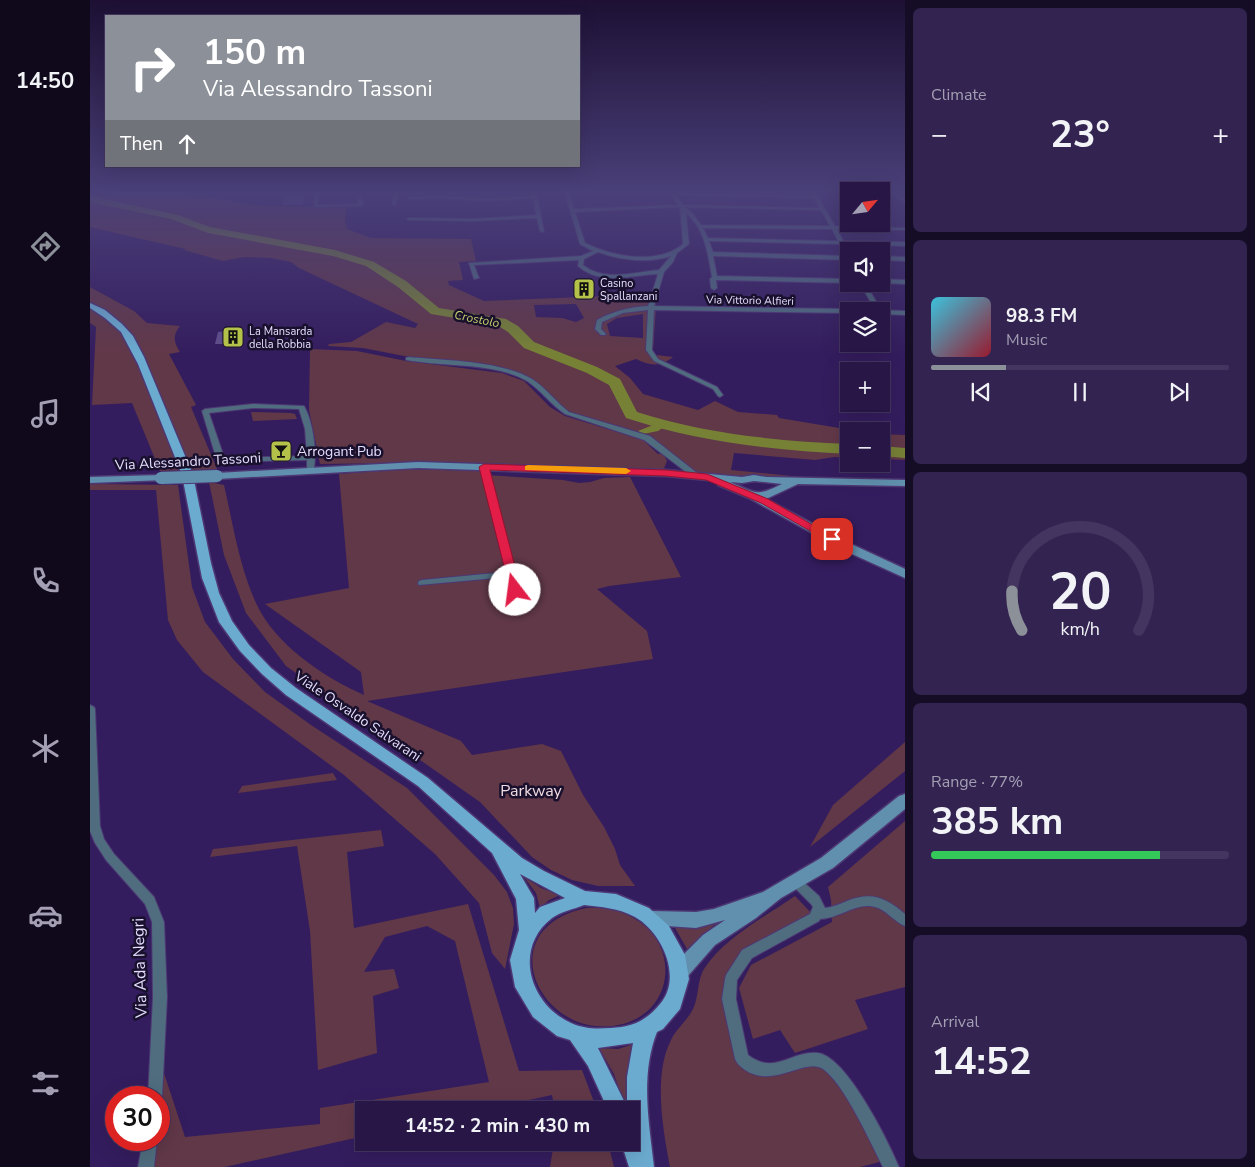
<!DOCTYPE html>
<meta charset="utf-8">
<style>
body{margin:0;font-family:"Nunito Sans",sans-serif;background:#332351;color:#f1f3f6;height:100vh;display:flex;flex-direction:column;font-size:19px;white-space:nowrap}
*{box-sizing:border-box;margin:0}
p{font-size:16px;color:#a49fb3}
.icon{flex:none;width:28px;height:28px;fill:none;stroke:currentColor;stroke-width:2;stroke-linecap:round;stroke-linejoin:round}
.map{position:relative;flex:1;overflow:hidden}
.drawer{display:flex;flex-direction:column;gap:8px;padding:8px;background:#150c26;width:350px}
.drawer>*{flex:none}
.banner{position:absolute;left:15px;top:15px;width:475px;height:152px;border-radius:0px;box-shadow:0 5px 20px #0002,0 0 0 1px #43355f;background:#8c9099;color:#fff;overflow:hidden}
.needle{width:32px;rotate:61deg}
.fabs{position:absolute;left:750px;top:182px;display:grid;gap:10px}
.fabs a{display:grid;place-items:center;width:50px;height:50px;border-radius:0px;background:#271646;box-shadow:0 5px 20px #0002,0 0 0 1px #43355f;font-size:25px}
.speed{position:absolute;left:15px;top:1086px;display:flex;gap:10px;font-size:25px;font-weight:700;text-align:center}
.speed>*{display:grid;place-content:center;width:65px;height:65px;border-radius:50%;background:#271646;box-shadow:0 5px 20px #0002,0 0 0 1px #43355f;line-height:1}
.speed .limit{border:8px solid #d22;background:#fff;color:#111}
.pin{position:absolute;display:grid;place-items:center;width:42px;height:42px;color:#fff;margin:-21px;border-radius:10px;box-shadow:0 2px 8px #0006}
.me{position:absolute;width:55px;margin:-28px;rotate:345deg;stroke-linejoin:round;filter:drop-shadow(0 0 4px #0008)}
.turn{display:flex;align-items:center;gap:18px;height:105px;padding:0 15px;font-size:22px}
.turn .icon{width:65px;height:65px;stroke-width:2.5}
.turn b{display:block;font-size:35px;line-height:42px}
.then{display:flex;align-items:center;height:48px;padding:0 15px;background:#0003;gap:10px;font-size:19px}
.big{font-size:38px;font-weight:700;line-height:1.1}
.drawer .card{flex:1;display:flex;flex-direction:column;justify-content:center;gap:8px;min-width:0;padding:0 18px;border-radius:8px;background:#332351}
.drawer .dial{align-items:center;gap:0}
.dial svg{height:130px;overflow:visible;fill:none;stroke:#43355f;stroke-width:7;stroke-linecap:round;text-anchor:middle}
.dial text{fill:#f1f3f6;stroke:none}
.song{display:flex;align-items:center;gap:15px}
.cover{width:60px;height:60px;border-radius:8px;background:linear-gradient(135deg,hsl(190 70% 55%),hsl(350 70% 35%))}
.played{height:5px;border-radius:2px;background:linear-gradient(90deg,#8c9099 25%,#43355f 25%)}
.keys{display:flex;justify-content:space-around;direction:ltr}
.heat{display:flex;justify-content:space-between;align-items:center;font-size:28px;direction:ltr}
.charge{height:8px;border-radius:4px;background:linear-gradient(90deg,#34c759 77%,#43355f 0)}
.trip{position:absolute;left:265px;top:1101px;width:285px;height:50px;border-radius:0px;background:#271646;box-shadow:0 5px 20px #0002,0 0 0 1px #43355f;font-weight:700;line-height:50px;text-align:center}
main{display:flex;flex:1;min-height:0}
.tab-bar{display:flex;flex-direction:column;width:90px;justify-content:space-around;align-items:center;background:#10091c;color:#a49fb3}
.tab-bar .icon{width:35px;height:35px}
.tab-bar .on{color:#8c9099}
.tab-bar b{font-size:22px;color:#f1f3f6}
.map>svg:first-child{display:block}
</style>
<main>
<nav class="tab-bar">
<b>14:50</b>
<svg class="icon on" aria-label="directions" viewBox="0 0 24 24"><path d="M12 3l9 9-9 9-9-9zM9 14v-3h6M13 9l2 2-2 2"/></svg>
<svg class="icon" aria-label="music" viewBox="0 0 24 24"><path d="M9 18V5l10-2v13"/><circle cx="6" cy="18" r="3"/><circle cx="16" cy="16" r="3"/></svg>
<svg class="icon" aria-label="phone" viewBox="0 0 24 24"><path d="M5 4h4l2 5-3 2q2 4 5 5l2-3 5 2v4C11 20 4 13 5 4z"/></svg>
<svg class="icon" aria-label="climate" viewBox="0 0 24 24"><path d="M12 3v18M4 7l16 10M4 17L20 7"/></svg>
<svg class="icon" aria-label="car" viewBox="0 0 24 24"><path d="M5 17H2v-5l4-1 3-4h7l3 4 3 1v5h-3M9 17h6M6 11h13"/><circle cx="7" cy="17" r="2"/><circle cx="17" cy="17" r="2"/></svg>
<svg class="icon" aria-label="filters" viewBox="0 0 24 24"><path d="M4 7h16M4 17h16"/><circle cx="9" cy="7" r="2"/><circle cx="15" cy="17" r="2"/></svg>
</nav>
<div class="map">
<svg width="815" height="1167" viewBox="0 0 815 1167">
<rect width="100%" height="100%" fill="#341d5e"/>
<g fill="#613848" fill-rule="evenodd">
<path d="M 0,190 L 75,190 L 171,206 L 256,208 L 255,221 L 257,229 L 281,238 L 381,239 L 386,261 L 369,262 L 373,280 L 358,281 L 359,285 L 394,301 L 567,294 L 563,350 L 566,355 L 583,357 C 571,367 560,366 546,359 L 525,366 L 540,378 L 553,394 L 608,410 L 625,401 L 648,412 L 687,415 L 689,418 L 767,431 L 759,431 L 759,458 L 744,457 L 725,460 L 644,453 L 641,470 L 712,477 L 686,479 L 667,475 L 646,477 L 608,473 L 597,468 L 566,441 L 486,414 L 475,409 L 443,381 L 404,367 L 314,356 L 273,348 L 238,346 L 239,344 L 261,342 L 296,322 L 325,328 L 328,324 L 209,268 L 201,262 L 181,258 L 154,257 L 133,261 L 94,250 L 95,249 L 0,227 ZM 486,304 L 494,318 L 486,322 L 472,318 L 446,317 L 444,305 ZM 553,314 L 553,338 L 520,336 L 517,324 L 527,318 Z"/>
<path d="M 0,287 L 44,311 L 57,323 L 90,326 C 82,336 84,342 90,352 L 79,354 L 106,405 L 101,407 L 127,469 L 70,471 L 42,403 L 2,405 L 6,327 L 0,323 Z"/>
<polygon points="220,349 267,351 316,361 412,373 434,381 460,407 475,416 553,440 568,454 573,453 577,461 573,471 309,463 230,464 219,410"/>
<polygon points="161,412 201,413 205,414 207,419 163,421"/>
<polygon points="791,434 815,435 815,460 791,459"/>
<path d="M 311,469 L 395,471 L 396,475 L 473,480 L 489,483 L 500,482 L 514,478 L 540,477 L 591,577 L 519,586 L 507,589 L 557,631 L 563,659 L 277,701 L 371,741 L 382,755 L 452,744 L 471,751 L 493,795 L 514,827 L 525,849 L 530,865 L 545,886 L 508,886 L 482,880 L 461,870 L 442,857 L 390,802 L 196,666 L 156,613 L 134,555 L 119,482 L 134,485 C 143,524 149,566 166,603 C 184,644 235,678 274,695 L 271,672 L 175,604 L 259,588 L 249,474 Z"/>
<polygon points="0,484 88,485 102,587 115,622 143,659 175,692 221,725 317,788 404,875 417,892 423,908 424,924 415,969 402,953 389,903 345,854 254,775 113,672 87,640 78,620 66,490 0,490"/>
<polygon points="815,742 815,771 720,847 743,805"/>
<polygon points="243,773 247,780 148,793 152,786"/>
<polygon points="815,821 815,987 765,1000 778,1029 705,1053 690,1030 663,1039 649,988 661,965 742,922 741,900 738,887"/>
<polygon points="291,830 294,846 257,852 264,928 378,904 429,1071 492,1070 507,1110 465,1110 462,1095 392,1110 274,1110 274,1136 135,1167 56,1167 60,1140 69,1140 67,1052 95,1137 230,1124 230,1108 399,1082 365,941 337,926 295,937 274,972 304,969 309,988 283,996 287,1053 228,1070 220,931 207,846 120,857 123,849"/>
<polygon points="434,877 451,888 470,895 459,900 450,908 446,893"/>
<path d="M 705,896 L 725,917 L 657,954 L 641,979 L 652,1059 L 666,1069 L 740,1065 L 797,1160 L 770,1167 L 580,1167 C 573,1130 563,1075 581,1040 C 586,1029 597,1021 603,1009 C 609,997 607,980 614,969 C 635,937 675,917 705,896 Z"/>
<path d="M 497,908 C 517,907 535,911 551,923 C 590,952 581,1011 533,1024 C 451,1045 396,928 497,908 Z"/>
<polygon points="642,917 623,926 597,949 584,926 611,926"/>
<polygon points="544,1044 540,1110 536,1110 524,1074 509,1048 528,1049"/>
<polygon points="464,1143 518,1143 524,1167 460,1167"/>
</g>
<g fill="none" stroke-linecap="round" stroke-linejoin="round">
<polygon fill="#778136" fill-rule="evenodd" points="573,421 578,424 568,431 553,434 548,431"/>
<g fill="#778136" fill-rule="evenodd">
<path d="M 0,196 L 88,215 L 120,227 L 245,250 L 284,262 L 316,281 L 349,308 L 416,319 L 428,326 L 444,342 L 507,367 L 530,379 L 547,412 C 616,434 687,441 759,444 L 759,454 C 682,450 609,442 536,418 L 519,385 L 497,373 L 434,348 L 418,332 L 407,325 L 341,314 L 308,287 L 276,266 L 243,256 L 118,233 L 81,219 L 0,202 Z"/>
<polygon points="791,446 815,448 815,458 791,456"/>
</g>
</g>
<g fill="#604e8c">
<polygon points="214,191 213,204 193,205 194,195 205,195 205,192"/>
<polygon points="151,329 148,344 125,344 128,332"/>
</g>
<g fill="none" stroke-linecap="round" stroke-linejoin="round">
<g stroke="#4d3874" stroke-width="2">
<g id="street">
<polygon points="225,190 229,190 228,205 268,204 268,198 270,197 272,198 273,205 271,206 224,207"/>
<polygon points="304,190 308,190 306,204 304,205 302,204"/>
<polygon points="442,190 446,190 454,232 450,231 447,218 383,221 319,220 317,219 319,218 383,219 446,215 443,198 397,201 351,198 319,199 317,198 319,197 351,196 397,199 443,196"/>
<path d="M 474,190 L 478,190 L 484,209 L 588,205 L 578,190 L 582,190 L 584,193 L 723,196 L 720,190 L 724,190 L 745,226 L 815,228 L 815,230 L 747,229 L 753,241 L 815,242 L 815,246 L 755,244 L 759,251 L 759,260 L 623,256 L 627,276 L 759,279 L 759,283 L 626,280 L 627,288 L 624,290 L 621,288 L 620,279 L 622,277 C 618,254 615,229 596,213 L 599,244 L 587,253 L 583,262 L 574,272 L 564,306 L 759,309 L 762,311 L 759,311 L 759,313 L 564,310 L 562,350 L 568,359 L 627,387 L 633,395 L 630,397 L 628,396 L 623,389 L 564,361 L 556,350 L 558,310 L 533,313 L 512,322 L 511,329 L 516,334 L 515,335 L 511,335 L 505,329 L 507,320 C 523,311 540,307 558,306 L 568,274 C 540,275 511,286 488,266 L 489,260 L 384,265 L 389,278 L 384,279 L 379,263 L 491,256 L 503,251 L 490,244 ZM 586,195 L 724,198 L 729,208 L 593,205 ZM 590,207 L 593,244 C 569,265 522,257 495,243 L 485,212 ZM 595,207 L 731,210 L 740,226 L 611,225 L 603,214 ZM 613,228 L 742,229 L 748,241 L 618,238 ZM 619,241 L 750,244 L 757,256 L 623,252 ZM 508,252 C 530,260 558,264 581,256 L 569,270 C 544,272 514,282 493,265 L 494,259 Z"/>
<polygon points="752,190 756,190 759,194 759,199"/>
<polygon points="796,190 801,190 815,199 815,202"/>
<polygon points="791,256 815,257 815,261 791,260"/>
<polygon points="791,279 815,280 815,284 791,283"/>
<polygon points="770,284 776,284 791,310 815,311 815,315 791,314 791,311 786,311"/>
<path d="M 318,357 C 353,360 412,361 442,379 C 456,388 466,402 479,412 L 560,436 L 611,476 L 610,478 L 604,478 L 554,440 L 475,414 C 461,405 451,390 437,381 C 404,362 353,367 316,360 L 316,358 Z"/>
<path d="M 163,404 L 214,406 C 223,421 228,455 223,472 L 217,472 L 217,460 L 131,462 L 125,454 L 112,411 L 115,409 ZM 163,408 L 209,409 L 215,429 L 217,456 L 136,458 L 133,454 L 119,413 Z"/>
<polygon points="391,465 397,465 398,467 429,590 428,592 422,592 417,577 329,585 328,583 329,581 332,580 416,572 390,467"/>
<polygon points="0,705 4,707 5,709 10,826 14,839 24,854 64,897 74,922 77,997 72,1098 69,1103 69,1098 58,1098 63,997 62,922 55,904 16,860 5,843 0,831"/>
<path d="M 705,876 L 709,878 L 729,896 L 735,908 C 743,907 750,904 757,901 C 782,891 796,898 815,914 L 815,926 C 804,922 797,910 785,907 C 766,902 749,919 730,919 L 729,921 L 662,958 L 647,980 L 646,999 L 658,1055 C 686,1076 701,1050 728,1053 C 757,1057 798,1141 809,1167 L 793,1167 C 780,1142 755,1085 733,1069 C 715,1057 684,1089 655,1070 C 651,1067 647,1064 645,1059 L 632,999 L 635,979 L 636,975 L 652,950 L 720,914 L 723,907 L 721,904 L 701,884 L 699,881 L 701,878 Z"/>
<polygon points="53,1140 67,1140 64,1167 48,1167"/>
</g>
</g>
<g stroke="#4d3874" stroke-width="3">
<g id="secondary">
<path d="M 328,462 L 576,470 L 652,477 L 664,475 L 676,477 L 815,480 L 815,486 L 708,484 L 676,499 L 759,543 L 815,569 L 815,578 L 751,549 L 659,498 L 628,485 L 628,481 L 576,476 L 328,468 L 127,479 L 122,476 L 127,473 ZM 664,481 L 692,484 C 666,497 666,493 640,482 L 652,483 Z"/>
<polygon points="71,475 75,476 76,478 75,480 0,483 0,477"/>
<polygon points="815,794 815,809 743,868 691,898 666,918 625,945 597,977 590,979 583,977 581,971 583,965 613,935 635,920 606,928 562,925 556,923 553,918 556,913 562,911 606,912 624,909 673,892 731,858 809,796"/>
</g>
</g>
<g stroke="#4d3874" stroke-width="3">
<path id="primary" d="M 0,303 L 15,310 L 32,324 L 43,336 L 54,357 L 103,475 L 121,563 L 129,593 L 142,621 L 159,645 L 181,668 L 206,688 L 338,778 L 432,858 L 454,871 L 495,891 L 526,894 L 559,908 L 579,926 L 595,955 L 599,979 L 590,1009 L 573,1029 L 567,1032 C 550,1075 559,1122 564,1167 L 539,1167 L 531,1142 L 541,1142 L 541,1110 L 518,1110 L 498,1066 L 480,1040 L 467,1036 L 443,1017 L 425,987 L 420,960 L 429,930 L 426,899 L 402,853 L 328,786 L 196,695 L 172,674 L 150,651 L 129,622 L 112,578 L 92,475 L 48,364 L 31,332 L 15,318 L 0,308 ZM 430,874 L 475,898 L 450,907 L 445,913 L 444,898 ZM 494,905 C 512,907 528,908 545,917 C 572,932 593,978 570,1004 C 556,1021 542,1027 521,1028 C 507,1029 494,1029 481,1023 C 439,1004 423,948 462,918 C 470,912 484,909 494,905 ZM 543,1043 L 537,1077 L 537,1107 L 508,1048 Z"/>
</g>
<use href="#street" fill="#4f6d7f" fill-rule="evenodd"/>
<use href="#secondary" fill="#6090ad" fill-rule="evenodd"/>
<use href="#primary" fill="#6cabd0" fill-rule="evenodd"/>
<g stroke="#4d3874" stroke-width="14" stroke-linecap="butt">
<polyline id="secondary-bridge" points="71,478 127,476"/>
</g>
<use href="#secondary-bridge" stroke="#6090ad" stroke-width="12"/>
</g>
<linearGradient id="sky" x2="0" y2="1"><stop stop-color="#1d1034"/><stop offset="0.54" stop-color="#4a4079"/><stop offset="1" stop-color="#4a4079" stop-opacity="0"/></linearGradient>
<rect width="815" height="354" fill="url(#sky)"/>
<polygon fill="#e11d48" stroke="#92132f" points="394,464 576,470 617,474 678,499 747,539 742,542 738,541 671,503 616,480 576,476 400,470 431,590 425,593 420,590 389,467"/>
<polygon fill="#f59e0b" points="438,465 536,468 541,471 536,474 435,470 435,466"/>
<defs>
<g id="building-square" transform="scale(1.125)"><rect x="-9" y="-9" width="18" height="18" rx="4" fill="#b4c24a" stroke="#18102c"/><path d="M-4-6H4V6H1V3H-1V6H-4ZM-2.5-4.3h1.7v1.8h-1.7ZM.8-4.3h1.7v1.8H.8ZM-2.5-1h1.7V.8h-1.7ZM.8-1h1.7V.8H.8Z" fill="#111"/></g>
<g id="bar-square" transform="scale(1.125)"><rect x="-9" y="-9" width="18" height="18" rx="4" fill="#b4c24a" stroke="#18102c"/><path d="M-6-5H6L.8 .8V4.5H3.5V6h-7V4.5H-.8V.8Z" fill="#111"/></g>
</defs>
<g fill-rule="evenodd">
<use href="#building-square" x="494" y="289"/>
<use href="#building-square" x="143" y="337"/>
<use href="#bar-square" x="191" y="451"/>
</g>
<g text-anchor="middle" stroke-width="5" stroke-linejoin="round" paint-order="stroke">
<g font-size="11" fill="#e4ddfd" stroke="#18102c" text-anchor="start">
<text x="510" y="287">Casino<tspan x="510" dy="13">Spallanzani</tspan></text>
<text x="159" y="335">La Mansarda<tspan x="159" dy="13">della Robbia</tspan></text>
</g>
<g font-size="11" fill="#e4ddfd" stroke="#18102c">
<text transform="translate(660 300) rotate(1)" y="4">Via Vittorio Alfieri</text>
</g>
<g font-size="12" font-style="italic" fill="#c7d46d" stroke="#18102c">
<text transform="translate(387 319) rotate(11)" y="4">Crostolo</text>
</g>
<g font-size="14" fill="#e4ddfd" stroke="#18102c" text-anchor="start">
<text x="207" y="456">Arrogant Pub</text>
</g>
<g font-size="14" fill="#e4ddfd" stroke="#18102c">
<text transform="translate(98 461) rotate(-3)" y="5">Via Alessandro Tassoni</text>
<text transform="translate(268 716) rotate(34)" y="5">Viale Osvaldo Salvarani</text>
</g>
<g font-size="16" fill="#f1dbe2" stroke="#18102c">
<text x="441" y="796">Parkway</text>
</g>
<g font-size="16" fill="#e4ddfd" stroke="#18102c">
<text transform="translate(49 968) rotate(-92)" y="6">Via Ada Negri</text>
</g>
</g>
</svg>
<div class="fabs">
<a><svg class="needle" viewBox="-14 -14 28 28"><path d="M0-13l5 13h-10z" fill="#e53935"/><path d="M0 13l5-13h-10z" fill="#a49fb3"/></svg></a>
<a><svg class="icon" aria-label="sound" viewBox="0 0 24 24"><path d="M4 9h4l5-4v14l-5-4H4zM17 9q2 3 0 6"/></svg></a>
<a><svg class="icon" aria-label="layers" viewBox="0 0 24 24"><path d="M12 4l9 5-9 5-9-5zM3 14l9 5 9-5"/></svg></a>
<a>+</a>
<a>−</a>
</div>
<div class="speed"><div class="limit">30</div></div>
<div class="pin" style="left:742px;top:539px;background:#d93025"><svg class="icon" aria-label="arrive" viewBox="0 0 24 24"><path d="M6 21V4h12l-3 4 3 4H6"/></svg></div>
<svg class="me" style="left:425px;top:590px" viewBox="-20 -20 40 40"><circle r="19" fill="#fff"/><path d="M0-13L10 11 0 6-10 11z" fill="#e11d48"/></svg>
<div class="trip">14:52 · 2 min · 430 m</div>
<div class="banner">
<div class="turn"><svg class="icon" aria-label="right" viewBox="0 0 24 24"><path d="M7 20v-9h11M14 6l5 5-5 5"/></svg><div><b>150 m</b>Via Alessandro Tassoni</div></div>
<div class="then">Then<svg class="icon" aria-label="ahead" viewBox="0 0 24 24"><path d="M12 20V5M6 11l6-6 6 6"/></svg></div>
</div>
</div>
<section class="drawer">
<div class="card"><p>Climate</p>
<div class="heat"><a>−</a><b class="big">23°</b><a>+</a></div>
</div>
<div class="card">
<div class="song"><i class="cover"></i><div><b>98.3 FM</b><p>Music</p></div></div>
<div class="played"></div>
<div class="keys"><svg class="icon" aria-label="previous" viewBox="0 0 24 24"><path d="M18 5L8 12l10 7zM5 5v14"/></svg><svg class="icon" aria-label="pause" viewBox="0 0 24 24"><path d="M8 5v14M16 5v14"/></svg><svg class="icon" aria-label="next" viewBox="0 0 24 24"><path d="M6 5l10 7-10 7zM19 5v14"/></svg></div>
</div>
<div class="card dial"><svg viewBox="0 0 100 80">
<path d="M14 69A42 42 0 1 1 86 69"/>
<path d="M14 69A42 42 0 0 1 8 45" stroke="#8c9099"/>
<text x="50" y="56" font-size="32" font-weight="700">20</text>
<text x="50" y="72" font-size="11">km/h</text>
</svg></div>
<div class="card"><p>Range · 77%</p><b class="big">385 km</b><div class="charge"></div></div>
<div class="card"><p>Arrival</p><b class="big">14:52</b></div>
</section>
</main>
